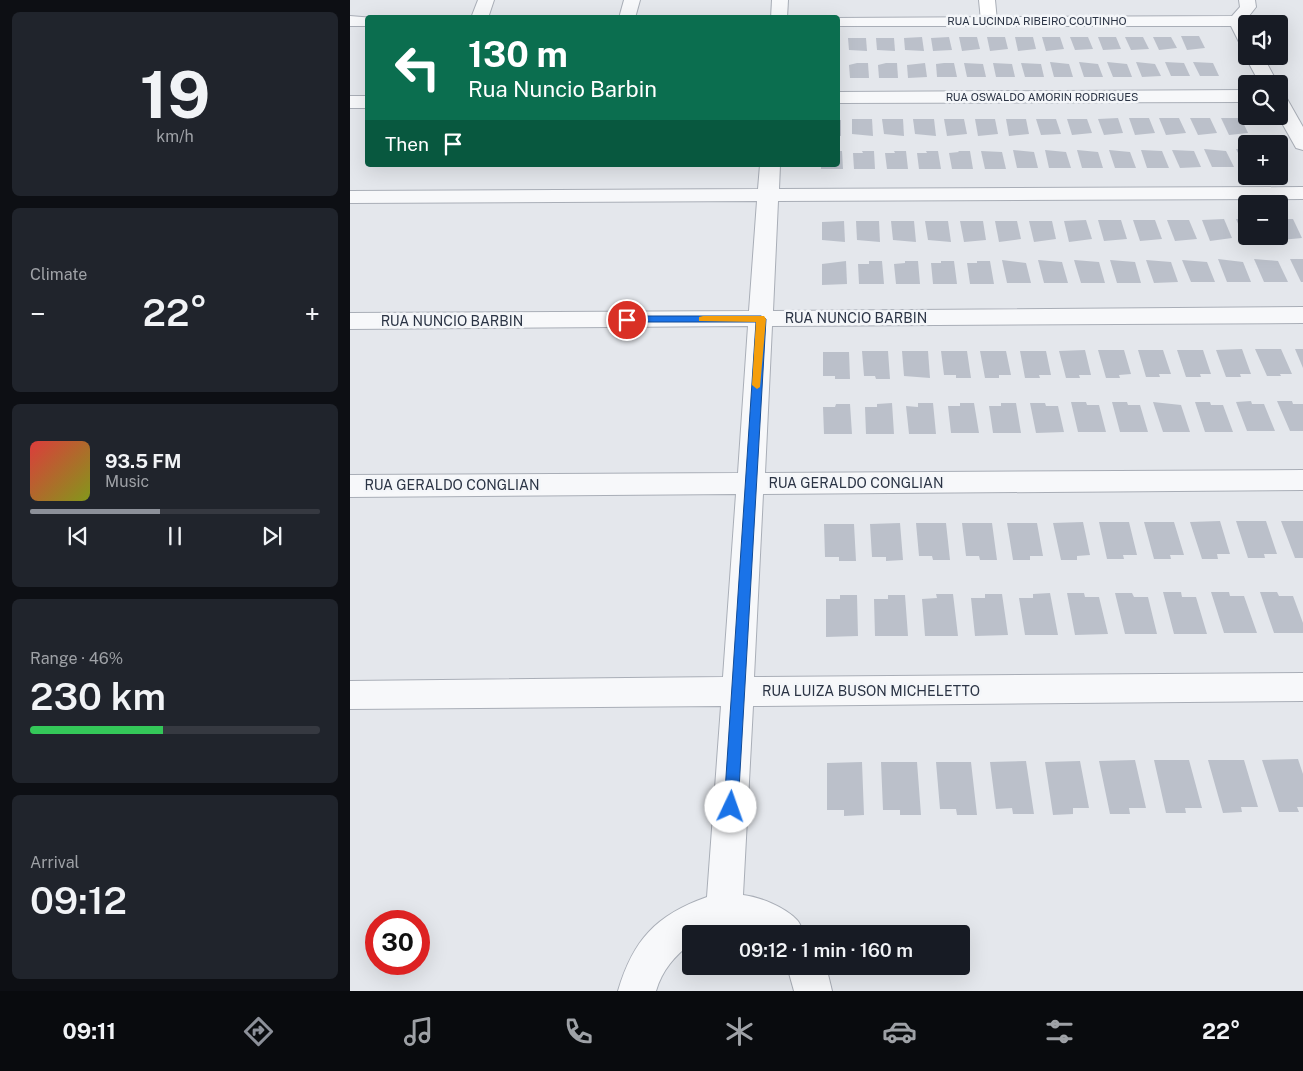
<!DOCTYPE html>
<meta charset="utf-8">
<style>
body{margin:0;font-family:"Public Sans",sans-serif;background:#20242c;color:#f1f3f6;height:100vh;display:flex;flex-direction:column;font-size:19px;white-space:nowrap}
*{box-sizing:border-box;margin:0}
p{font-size:16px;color:#9ea1a6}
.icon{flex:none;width:28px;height:28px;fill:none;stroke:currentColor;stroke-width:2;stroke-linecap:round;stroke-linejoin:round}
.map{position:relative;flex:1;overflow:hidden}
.drawer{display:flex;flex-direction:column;gap:12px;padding:12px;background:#0d0f14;width:350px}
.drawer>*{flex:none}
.hud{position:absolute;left:15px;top:15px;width:475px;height:152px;border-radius:5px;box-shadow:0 5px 20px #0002;background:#0b6e4f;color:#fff;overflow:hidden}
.buttons{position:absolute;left:888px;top:15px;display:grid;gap:10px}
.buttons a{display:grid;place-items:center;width:50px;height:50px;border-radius:5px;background:#171b24;box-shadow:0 5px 20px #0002;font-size:25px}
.speed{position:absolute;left:15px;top:910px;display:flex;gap:10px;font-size:25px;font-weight:700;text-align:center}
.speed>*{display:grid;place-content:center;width:65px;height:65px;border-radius:50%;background:#171b24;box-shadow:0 5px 20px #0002;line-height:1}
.speed .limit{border:8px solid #d22;background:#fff;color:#111}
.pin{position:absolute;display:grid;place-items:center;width:42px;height:42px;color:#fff;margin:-21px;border:2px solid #fff;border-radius:50%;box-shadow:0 1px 5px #0007}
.me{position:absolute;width:55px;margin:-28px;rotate:3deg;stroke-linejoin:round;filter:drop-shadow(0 0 4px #0008)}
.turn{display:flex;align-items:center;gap:18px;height:105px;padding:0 20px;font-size:22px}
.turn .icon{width:65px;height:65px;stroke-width:2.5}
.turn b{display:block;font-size:35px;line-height:42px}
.then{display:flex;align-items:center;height:48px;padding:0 20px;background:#0003;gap:10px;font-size:19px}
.big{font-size:38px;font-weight:600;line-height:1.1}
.drawer .tile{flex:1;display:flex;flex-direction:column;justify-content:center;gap:8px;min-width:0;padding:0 18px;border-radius:8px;background:#20242c}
.drawer .dial{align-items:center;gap:0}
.dial b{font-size:65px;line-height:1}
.song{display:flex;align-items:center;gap:15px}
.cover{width:60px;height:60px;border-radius:8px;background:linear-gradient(135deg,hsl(0 70% 55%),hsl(70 70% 35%))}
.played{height:5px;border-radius:2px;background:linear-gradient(90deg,#8c9099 45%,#363941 45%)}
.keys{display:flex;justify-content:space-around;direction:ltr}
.heat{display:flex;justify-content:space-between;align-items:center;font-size:28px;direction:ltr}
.charge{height:8px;border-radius:4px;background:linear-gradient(90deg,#34c759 46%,#363941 0)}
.trip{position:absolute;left:332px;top:925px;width:288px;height:50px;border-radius:5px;background:#171b24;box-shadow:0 5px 20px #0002;font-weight:600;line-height:50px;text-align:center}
.tab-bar{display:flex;height:80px;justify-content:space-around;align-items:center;background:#090b0e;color:#9ea1a6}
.tab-bar .icon{width:35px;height:35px}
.tab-bar .current{color:#8c9099}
.tab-bar b{font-size:22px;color:#f1f3f6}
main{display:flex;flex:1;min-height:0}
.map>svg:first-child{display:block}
</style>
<main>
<section class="drawer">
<div class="tile dial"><b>19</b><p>km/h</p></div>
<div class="tile"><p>Climate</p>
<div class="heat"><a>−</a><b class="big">22°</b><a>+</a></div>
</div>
<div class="tile">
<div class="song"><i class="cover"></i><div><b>93.5 FM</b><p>Music</p></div></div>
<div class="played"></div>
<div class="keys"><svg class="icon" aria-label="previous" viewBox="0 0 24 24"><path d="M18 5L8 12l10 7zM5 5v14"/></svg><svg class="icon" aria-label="pause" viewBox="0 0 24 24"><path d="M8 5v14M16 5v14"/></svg><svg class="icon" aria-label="next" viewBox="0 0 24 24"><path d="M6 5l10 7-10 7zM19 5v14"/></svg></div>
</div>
<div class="tile"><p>Range · 46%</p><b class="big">230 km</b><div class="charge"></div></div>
<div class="tile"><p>Arrival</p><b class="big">09:12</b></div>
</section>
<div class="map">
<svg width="953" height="991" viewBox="0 0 953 991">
<rect width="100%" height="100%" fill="#e4e7ec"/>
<g fill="#bbc0ca">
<polygon points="831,36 849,36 855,48 837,50"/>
<polygon points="572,37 574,51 555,50 554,38"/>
<polygon points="599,37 602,50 583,51 581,38"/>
<polygon points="609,37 627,37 630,49 612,51"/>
<polygon points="637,37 655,37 658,49 640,51"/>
<polygon points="665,37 683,37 686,49 668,51"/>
<polygon points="692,37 710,37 714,49 696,51"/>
<polygon points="720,37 738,37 743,49 725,50"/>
<polygon points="748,37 766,37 771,49 753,50"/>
<polygon points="775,37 793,37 799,49 781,50"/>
<polygon points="803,37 821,37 827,48 809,50"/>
<polygon points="498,38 516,38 517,51 499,50"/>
<polygon points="526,38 544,38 545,51 527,50"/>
<polygon points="700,62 719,64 723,77 704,77"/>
<polygon points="729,62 748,64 753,77 734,77"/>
<polygon points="757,62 777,64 782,77 763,77"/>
<polygon points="786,62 805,64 811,76 792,77"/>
<polygon points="815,62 834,63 840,76 821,76"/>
<polygon points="843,62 863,63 869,76 850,76"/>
<polygon points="507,63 518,63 519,78 500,78 499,65"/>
<polygon points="536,63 547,63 548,78 529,78 528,65"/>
<polygon points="575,63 577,77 558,78 557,65"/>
<polygon points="594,63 604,63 607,77 587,77 586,64"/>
<polygon points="614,63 633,64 636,77 617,77"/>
<polygon points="643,63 662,64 665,77 646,77"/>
<polygon points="671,63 691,64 694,77 675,77"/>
<polygon points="768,118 773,133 754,135 748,119"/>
<polygon points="779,118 799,118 805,133 785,135"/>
<polygon points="809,118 829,118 836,133 816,135"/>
<polygon points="840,118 860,118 867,133 848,135"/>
<polygon points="871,118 891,118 898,133 879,135"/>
<polygon points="502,119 522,119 523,136 502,134"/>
<polygon points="532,119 553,119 554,136 534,134"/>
<polygon points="563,119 584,119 586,136 565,134"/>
<polygon points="594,119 614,119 617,134 597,136"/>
<polygon points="625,119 645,119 648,134 628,136"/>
<polygon points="656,119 676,119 679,134 659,136"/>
<polygon points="686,119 706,119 711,134 691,135"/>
<polygon points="717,119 737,119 742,133 722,135"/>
<rect x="488" y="120" width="3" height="16"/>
<polygon points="854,149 876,151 884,167 862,167"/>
<polygon points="886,149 896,149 896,167 895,167"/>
<polygon points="663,150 684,152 688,168 667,168"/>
<polygon points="695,150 716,152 721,168 699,168"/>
<polygon points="727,150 748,152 753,168 732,168"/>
<polygon points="759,150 780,152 786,168 765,168"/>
<polygon points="791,150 812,151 819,168 797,168"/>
<polygon points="822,150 844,151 851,167 830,168"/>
<polygon points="488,151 492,151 493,169 471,169 471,165 488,165"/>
<polygon points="512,151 524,151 525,169 504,169 503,153 513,153"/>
<polygon points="544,151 556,151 558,169 537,169 535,153 545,153"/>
<polygon points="576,151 588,151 591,169 569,169 567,153 577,153"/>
<polygon points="608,151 620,151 623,169 602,169 599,153 609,152"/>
<polygon points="631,151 652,152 656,169 635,169"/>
<polygon points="874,219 882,238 860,241 852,220"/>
<polygon points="886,219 896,219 896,236 916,236 917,238 895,240"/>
<polygon points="929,219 943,219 952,238 931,240"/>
<polygon points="736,220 742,239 719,242 714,221"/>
<polygon points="748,220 771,220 777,239 754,241"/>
<polygon points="783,220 805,220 812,239 790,241"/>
<polygon points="817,220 839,220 847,239 825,241"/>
<polygon points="494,221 495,242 472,240 472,222"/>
<polygon points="506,221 529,221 530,242 507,240"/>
<polygon points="541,221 564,221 566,242 543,240"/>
<polygon points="575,221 598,221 601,242 578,240"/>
<polygon points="610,221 633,221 636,240 614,242"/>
<polygon points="645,221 667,221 671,239 649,242"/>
<polygon points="679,221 702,221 706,239 684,242"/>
<polygon points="868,259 893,262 901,282 877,282"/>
<polygon points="904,259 928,261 938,282 914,282"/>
<polygon points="940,259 953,259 953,282 951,282"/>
<polygon points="652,260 676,263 681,283 657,283"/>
<polygon points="688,260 712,262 718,283 694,283"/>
<polygon points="724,260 749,262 755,283 731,283"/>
<polygon points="760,260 785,262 791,283 767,283"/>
<polygon points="796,260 821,262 828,282 804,283"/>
<polygon points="832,260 857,262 865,282 841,282"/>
<polygon points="496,261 497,284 472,285 472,264"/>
<polygon points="519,261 532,261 534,284 509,284 508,264 519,264"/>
<polygon points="555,261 568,261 570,284 546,284 544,264 555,263"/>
<polygon points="591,261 604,261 607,284 583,284 581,263 591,263"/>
<polygon points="627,261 640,261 644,284 620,284 617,263 627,263"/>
<polygon points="892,349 901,374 890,374 891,377 876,377 866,350"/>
<polygon points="905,349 931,349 942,374 930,374 931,376 917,376"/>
<polygon points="945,349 953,349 953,368"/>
<polygon points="735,350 741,375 729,375 730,378 716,378 709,351"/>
<polygon points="748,350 774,350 781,374 769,375 770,378 756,378"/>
<polygon points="788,350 813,350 821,374 809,374 810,377 796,377"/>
<polygon points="827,350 853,350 861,374 850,374 851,377 836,377"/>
<polygon points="512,351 538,351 540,379 526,379 525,376 514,376"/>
<polygon points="552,351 578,351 580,378 554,376"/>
<polygon points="591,351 617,351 621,378 606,378 606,375 594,375"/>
<polygon points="630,351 656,351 661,375 649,375 649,378 635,378"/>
<polygon points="670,351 696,351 701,375 689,375 690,378 675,378"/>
<polygon points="473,352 499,352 500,379 485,379 485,376 473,376"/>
<polygon points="901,401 902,404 914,404 925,431 897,431 886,402"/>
<polygon points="927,401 942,401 943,404 953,404 953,431 940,431"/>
<polygon points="721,402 736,402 737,405 749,405 756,432 728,432"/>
<polygon points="762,402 777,402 778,405 790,405 798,432 770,432"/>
<polygon points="803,402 831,405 840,432 813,432"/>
<polygon points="845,402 860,402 861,405 873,405 883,432 855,432"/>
<polygon points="542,403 544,434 516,434 515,407 527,407 527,404"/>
<polygon points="568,403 583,403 586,434 559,434 556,406 568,407"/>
<polygon points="610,403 624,403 629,433 601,433 598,406 610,406"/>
<polygon points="651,403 666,403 671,433 643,433 639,406 651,406"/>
<polygon points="680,403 695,403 696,406 708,406 714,432 686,433"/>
<polygon points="486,404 500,404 502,434 474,434 473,407 485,407"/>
<polygon points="870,521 880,554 867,554 868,559 852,559 840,522"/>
<polygon points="886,521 916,521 927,554 914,554 915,558 898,558"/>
<polygon points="931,521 953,521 953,558 945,558"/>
<polygon points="733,522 740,555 727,556 727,560 711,560 703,523"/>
<polygon points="749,522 779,522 787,555 773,555 774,559 757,559"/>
<polygon points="794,522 824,522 834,555 820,555 821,559 804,559"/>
<polygon points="550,523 553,560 536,561 536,557 522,557 520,524"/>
<polygon points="566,523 596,523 600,560 583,560 582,556 569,556"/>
<polygon points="612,523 642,523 647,560 630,560 629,556 616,556"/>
<polygon points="657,523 687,523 693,556 680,556 680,560 663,560"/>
<polygon points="474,524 504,524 506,561 489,561 489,557 475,557"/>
<polygon points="813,592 831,592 832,597 846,597 857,634 824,634"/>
<polygon points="861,592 879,592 880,596 894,596 907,633 874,633"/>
<polygon points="910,592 927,592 929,596 943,596 953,623 953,633 924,633"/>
<polygon points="700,593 708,635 675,635 669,598 683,598 683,594"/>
<polygon points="717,593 734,593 735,597 749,597 758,634 725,635"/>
<polygon points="765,593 782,593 784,597 798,597 807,634 775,634"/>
<polygon points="586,594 603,594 608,636 575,636 572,599 587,598"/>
<polygon points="635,594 652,594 658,635 625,636 621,598 635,598"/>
<polygon points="490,595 507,595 508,636 476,637 476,599 490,599"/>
<polygon points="538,595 555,595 558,636 525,636 524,599 538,599"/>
<polygon points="948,759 953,774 953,807 947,807 949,812 929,812 912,760"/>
<polygon points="785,760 796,808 779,808 780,814 760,814 749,761"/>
<polygon points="804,760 839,760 852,808 835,808 836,813 816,813"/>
<polygon points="858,760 894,760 908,807 891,807 892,812 873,813"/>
<polygon points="676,761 684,814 663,814 662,808 646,809 640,762"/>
<polygon points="730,761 739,808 723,808 723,814 703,815 695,762"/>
<polygon points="512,762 514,815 494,816 494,810 477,810 477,763"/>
<polygon points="531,762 567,762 571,815 550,815 550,810 533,810"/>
<polygon points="586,762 621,762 627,815 607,815 606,809 590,809"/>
</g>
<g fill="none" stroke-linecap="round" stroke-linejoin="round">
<g stroke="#a9aeb7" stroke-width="2">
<g id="street">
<polygon points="128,0 144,0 138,18 121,18"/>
<polygon points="274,0 290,0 285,18 269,18"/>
<polygon points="422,0 438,0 437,18 421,18"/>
<polygon points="889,0 905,0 906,7 895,21 896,45 890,44 881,26 488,26 488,18 482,18 882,16 890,7"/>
<polygon points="0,16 24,18 18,18 18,26 0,26"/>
<polygon points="896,55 896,56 913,56 928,84 910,84 895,56"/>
<polygon points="896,90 896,102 488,103 488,92"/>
<rect x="0" y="96" width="18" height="12"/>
<polygon points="929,96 936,97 953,127 953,150 946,148 928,116"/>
<path d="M 410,165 L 430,165 L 429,189 L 953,187 L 953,199 L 428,201 L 423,311 L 953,307 L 953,323 L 422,326 L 415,473 L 953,470 L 953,490 L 413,494 L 404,677 L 953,673 L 953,701 L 403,706 L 393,895 C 410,897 435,907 447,920 C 450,923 452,929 454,934 L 402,934 L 380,930 L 357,934 L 341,934 L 341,943 C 325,956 312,970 306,991 L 268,991 C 283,940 306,915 357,897 L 371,706 L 0,709 L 0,681 L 373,677 L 386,494 L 0,497 L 0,475 L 388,473 L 398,326 L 0,329 L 0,313 L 399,311 L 407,201 L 0,203 L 0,191 L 408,189 Z"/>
<polygon points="437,966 476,966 482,991 444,991"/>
</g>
</g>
<g stroke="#a9aeb7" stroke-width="2">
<polygon id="secondary" points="629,0 645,0 647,21 645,25 633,25 631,21"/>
</g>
<use href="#street" fill="#f7f8fa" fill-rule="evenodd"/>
<use href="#secondary" fill="#fff" fill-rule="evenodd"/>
</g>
<polygon fill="#1a73e8" stroke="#114b97" points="277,316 411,316 416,319 388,807 386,812 381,814 376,812 374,807 406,322 274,322 274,317"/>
<polygon fill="#f59e0b" points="353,316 414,316 416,319 410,387 407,389 402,385 406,322 349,321 349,317"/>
<g text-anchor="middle" stroke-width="5" stroke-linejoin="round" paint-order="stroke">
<g font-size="11" fill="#2b3445" stroke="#f4f6f9">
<text x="687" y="25">RUA LUCINDA RIBEIRO COUTINHO</text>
<text x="692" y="101">RUA OSWALDO AMORIN RODRIGUES</text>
</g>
<g font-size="14" fill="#2b3445" stroke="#f4f6f9">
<text x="506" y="323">RUA NUNCIO BARBIN</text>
<text x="102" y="326">RUA NUNCIO BARBIN</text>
<text x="506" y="488">RUA GERALDO CONGLIAN</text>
<text x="102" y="490">RUA GERALDO CONGLIAN</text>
<text x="521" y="696">RUA LUIZA BUSON MICHELETTO</text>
</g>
</g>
</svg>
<div class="buttons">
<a><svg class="icon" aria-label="sound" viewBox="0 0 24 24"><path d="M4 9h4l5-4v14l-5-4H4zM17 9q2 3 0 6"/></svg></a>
<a><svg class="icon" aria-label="search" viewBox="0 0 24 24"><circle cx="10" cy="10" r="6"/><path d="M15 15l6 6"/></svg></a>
<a>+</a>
<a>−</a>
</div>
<div class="speed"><div class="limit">30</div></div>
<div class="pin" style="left:277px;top:320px;background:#d93025"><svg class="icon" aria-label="arrive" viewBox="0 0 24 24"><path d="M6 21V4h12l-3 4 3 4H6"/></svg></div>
<svg class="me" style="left:381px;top:807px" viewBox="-20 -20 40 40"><circle r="19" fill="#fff"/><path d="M0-13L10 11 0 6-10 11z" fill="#1a73e8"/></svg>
<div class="trip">09:12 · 1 min · 160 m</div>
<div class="hud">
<div class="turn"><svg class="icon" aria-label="left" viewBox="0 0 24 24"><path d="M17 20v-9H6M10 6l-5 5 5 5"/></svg><div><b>130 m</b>Rua Nuncio Barbin</div></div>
<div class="then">Then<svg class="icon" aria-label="arrive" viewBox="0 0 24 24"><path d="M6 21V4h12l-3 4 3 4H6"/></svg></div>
</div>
</div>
</main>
<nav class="tab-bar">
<b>09:11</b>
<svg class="icon current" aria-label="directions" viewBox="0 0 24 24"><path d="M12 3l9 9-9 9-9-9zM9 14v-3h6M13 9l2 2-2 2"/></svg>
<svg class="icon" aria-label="music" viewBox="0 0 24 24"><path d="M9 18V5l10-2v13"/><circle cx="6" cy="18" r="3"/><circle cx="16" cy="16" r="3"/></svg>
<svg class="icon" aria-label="phone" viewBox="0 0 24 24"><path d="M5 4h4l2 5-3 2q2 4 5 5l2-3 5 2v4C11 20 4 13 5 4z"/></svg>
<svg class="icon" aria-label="climate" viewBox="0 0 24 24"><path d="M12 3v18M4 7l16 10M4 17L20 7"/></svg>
<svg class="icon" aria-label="car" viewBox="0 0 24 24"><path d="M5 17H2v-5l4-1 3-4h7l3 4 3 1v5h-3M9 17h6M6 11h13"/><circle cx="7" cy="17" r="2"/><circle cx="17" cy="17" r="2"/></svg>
<svg class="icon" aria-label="filters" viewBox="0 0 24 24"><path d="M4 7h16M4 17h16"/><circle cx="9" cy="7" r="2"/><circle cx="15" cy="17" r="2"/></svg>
<b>22°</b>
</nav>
